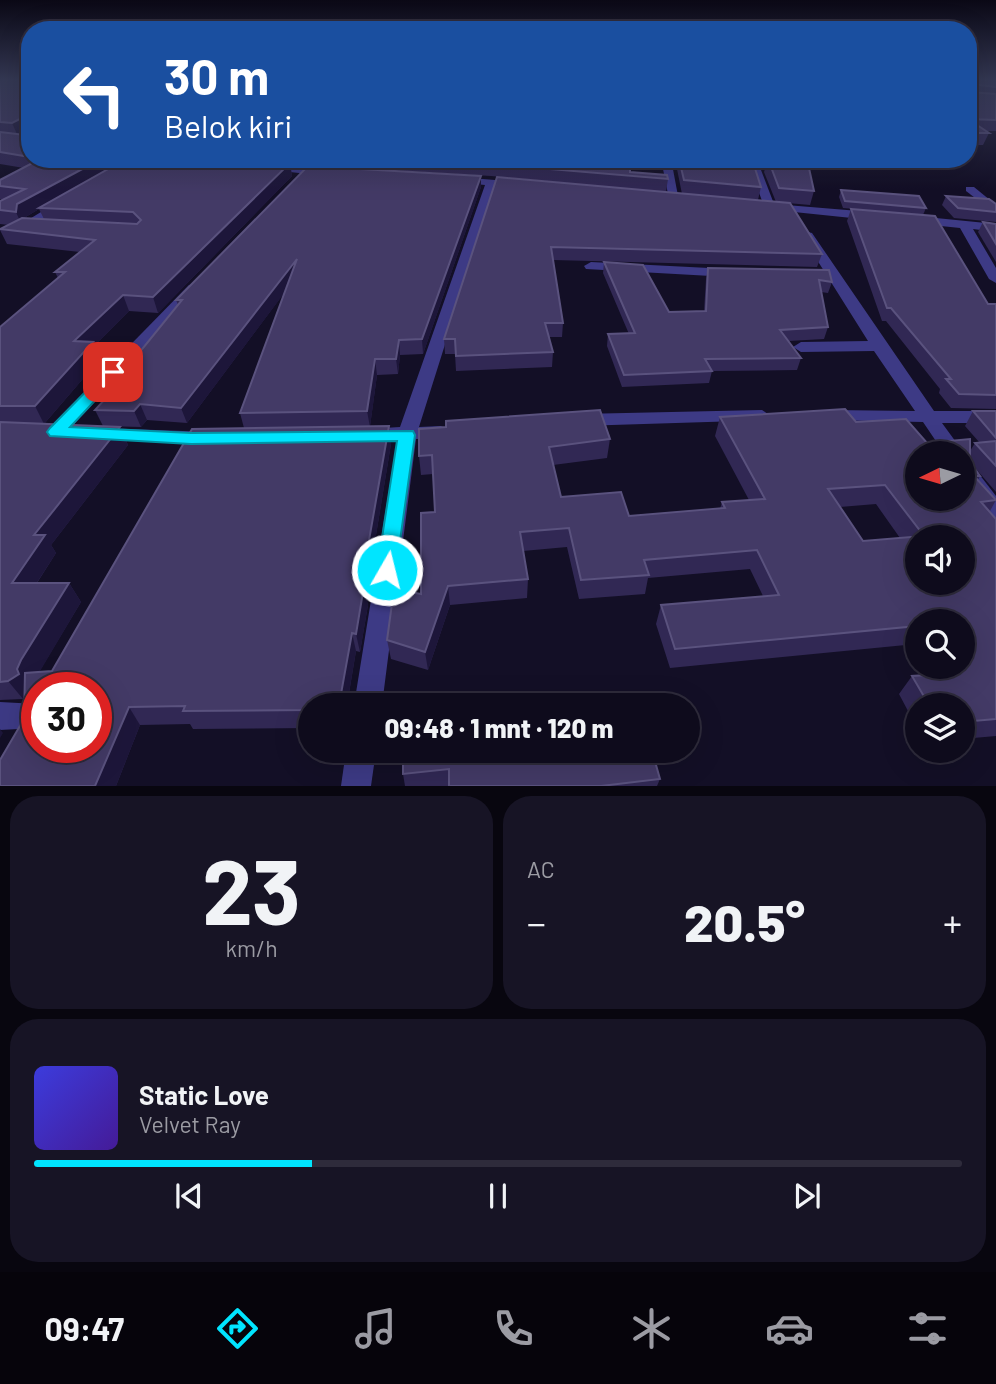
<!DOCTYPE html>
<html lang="id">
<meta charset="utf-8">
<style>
body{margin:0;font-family:Barlow,sans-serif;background:#171425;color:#f1f3f6;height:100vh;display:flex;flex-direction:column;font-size:26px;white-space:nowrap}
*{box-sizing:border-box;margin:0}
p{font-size:23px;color:#9b9ba3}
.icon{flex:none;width:38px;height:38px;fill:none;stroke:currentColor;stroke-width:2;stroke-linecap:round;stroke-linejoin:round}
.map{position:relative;height:786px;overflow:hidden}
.drawer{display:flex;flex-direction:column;gap:10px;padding:10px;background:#08060f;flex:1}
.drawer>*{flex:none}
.hud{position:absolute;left:21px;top:21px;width:956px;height:147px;border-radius:28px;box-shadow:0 7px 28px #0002,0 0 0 2px #2e2b3b;background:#1a4fa0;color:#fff;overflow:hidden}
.needle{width:46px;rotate:265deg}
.buttons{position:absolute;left:905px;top:441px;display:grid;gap:14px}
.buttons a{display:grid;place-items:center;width:70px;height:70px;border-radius:50%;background:#0e0b1c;box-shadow:0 7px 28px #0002,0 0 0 2px #2e2b3b;font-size:35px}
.speed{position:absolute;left:21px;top:672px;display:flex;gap:14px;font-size:35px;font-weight:700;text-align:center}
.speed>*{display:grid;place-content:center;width:91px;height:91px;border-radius:50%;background:#0e0b1c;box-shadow:0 7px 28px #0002,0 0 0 2px #2e2b3b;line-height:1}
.speed .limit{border:10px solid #d22;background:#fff;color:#111}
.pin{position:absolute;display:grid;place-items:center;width:60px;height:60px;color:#fff;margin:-30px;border-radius:14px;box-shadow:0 4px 10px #0006}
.me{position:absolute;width:77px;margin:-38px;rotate:8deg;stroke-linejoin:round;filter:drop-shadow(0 0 5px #0008)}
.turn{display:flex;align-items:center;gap:24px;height:147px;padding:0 28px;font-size:32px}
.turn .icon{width:91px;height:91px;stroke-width:2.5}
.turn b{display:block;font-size:49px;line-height:60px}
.big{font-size:52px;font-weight:800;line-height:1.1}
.drawer .widget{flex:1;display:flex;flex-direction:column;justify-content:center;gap:10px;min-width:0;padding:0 24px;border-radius:28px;background:#171425}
.drawer .dial{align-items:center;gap:0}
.dial b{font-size:91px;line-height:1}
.song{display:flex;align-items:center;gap:21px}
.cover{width:84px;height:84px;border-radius:10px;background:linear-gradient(135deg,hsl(240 70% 55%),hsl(260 70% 35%))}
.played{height:7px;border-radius:4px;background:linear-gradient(90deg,#00e5ff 30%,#2e2b3b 30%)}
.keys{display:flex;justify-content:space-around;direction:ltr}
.heat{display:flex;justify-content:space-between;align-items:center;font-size:38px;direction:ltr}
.drawer .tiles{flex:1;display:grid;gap:10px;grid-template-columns:1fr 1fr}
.widget:last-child{grid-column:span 2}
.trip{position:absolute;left:298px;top:693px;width:402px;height:70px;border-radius:35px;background:#0e0b1c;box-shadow:0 7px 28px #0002,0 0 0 2px #2e2b3b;font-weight:800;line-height:70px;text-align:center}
.menu{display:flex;height:112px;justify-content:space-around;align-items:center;background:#06040b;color:#9b9ba3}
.menu .icon{width:49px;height:49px}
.menu .current{color:#00e5ff}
.menu b{font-size:32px;color:#f1f3f6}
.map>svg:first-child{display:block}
</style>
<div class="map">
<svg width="996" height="786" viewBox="0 0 996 786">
<rect width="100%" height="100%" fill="#130f26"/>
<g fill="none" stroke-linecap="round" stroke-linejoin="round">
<g fill="#3d3a85" fill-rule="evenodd">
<polygon points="661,159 671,159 679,201 669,199"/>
<polygon points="770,159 780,159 776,166 761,170 774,204 871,212 877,216 871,220 765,209 750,168"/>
<polygon points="267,164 326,170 331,173 326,176 263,169 263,165"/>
<polygon points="459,177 518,182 523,185 518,188 495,186 419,427 441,426 450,432 441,438 416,439 382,705 354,705 397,440 367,441 358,435 367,429 400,427 485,185 455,182 454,180"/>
<polygon points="966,187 974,187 996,205 996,214 966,191"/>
<polygon points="59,201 69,203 39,222 47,224 47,230 39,230 23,223"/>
<polygon points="916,216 996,224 996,232 973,229 996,268 996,283 989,279 960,228 912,223 910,220"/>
<polygon points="808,232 812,233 934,411 996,411 996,423 942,423 964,453 962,455 944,453 923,422 823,420 820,416 829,410 915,411 874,351 801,352 793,347 801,342 868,341 802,236"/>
<polygon points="591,262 729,269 736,273 729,277 586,269 584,266"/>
<polygon points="194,284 199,285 199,291 63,436 49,436 47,432 49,428 189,285"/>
<polygon points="762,410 771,416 768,420 580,426 571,420 580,414"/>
<polygon points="101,428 210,432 219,438 210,444 94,438 92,434"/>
<polygon points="962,459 969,461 996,496 996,520 988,518 962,481"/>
<polygon points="0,702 37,704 37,728 0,730"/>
<polygon points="346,751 376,751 371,786 341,786"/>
</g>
</g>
<g fill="#312854" fill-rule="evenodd">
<path d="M 0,79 L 30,79 L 30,159 L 505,159 L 504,161 L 630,172 L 668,179 L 666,192 L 491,176 L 290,164 L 292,176 L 158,313 L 129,311 L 95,345 L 100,359 L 44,424 L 120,427 L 128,445 L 51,545 L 56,553 L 37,583 L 69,583 L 81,602 L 39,672 L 52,671 L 244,428 L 240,413 L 284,293 L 187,423 L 147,420 L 141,427 L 103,426 L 95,410 L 133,369 L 130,364 L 178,305 L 176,300 L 481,176 L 481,187 L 423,354 L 400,355 L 398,374 L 377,375 L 370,426 L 391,444 L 366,596 L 368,605 L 360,652 L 356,651 L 347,705 L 310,705 L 310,728 L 193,729 L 190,724 L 140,725 L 116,786 L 0,786 L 24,719 L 25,698 L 23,699 L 0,700 L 0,327 L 58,278 L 55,272 L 80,252 L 7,244 L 0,230 L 9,225 L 0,224 L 0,201 L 3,200 L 0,199 L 0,180 L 24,168 L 0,164 ZM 27,129 L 28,132 L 25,135 L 17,134 ZM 39,209 L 44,219 L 24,218 Z"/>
<polygon points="968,79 996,79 996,131 985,131 989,133 983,145 968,145"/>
<polygon points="675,159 763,159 754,164 761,187 758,200 682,194"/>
<polygon points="768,159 814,191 810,205 776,202 764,172"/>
<polygon points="497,177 822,254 817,267 553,260 563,323 562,337 549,337 553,352 552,367 456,371 455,354 445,354 444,339"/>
<polygon points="841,190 926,208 923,215 843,208 839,197"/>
<polygon points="946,196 996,204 996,222 954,218 942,205"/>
<polygon points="851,209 988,304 996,304 996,409 951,408 939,393 940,389 886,321 882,321 847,221"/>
<polygon points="983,222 996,224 996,262 978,232"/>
<polygon points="604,262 669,312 704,311 706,279 708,268 832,282 828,293 821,292 828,327 824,339 789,341 801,358 797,370 712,371 709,383 622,387 607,346 608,334 629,334 603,273"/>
<path d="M 973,411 L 996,411 L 996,492 L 970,462 L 980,476 L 978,480 L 996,500 L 990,511 L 996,519 L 996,736 L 962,739 L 962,705 L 917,705 L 917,728 L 899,694 L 912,676 L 935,674 L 931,667 L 962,667 L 962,621 L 917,621 L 917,644 L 916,644 L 670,668 L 656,624 L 661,605 L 763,596 L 750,569 L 648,578 L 645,594 L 579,599 L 567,547 L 523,551 L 528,579 L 527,598 L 450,605 L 428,670 L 391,659 L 387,640 L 421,594 L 435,512 L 433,474 L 421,475 L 419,456 L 610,439 L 607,458 L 553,465 L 561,497 L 629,516 L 720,509 L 722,502 L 749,500 L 715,436 L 720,417 L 856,422 L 927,443 L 970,451 L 975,443 L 979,442 L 965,426 ZM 876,504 L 900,538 L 863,541 L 840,507 Z"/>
<polygon points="403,751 660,779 657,786 405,786 403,774"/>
</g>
<g fill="#1d163a">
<polygon points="30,114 30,128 17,134 12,123"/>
<polygon points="101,159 128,159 39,208 39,209 24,218 22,226 16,212 17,204"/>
<polygon points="749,159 763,159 748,167"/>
<polygon points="290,163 292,176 158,313 153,297"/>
<polygon points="481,176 481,187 423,354 422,339"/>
<polygon points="297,259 300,272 187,423 181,408"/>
<polygon points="123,295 129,311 95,345 100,359 44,424 35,406 74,341"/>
<polygon points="399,340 400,355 398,374 396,359"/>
<polygon points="375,359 377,375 370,427 367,411"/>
<polygon points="140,404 147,420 141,427 134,411"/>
<polygon points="389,426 391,444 366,596 368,605 360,652 356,634 361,586"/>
<polygon points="120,427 128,445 51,545 56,553 25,601 12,583 34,535"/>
<polygon points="69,583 81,602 36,678 34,692 23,699 8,681"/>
<polygon points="448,586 450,605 428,670 425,652"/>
<polygon points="352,633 356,651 347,705 339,705"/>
<polygon points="129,707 140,725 116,786 95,786"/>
<polygon points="0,729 3,733 0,738"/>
</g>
<g fill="#433a66" stroke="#5a527e" stroke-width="2" fill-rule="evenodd">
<polygon points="0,79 30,79 30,114 12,123 0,122"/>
<polygon points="968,79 996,79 996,87 972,84 970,92 996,94 996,120 968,119"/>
<polygon points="968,119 989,133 968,133"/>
<polygon points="26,124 30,125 30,157 0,152 0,132 25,135 28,132"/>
<polygon points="40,159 101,159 17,204 16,212 0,210 0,201 25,189 0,186 0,180"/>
<polygon points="126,159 261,159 290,163 153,297 123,295 74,341 93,342 35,406 0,406 0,327 65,272 55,272 95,240 0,229 22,218 137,224 141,220 133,212 39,208"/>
<polygon points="419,159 497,159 496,161 575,166 576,159 630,159 630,172 667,175 668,179 491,164"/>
<polygon points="679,159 752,159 761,187 684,180"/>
<polygon points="768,159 807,159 814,191 779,188"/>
<polygon points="308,166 481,176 422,339 399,340 396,359 375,359 367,411 240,413 297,259 181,408 140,404 134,411 95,410 137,364 130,364 182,300 176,300"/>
<polygon points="497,177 790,203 822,254 551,247 563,323 545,323 553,352 456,356 455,339 444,339"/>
<polygon points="841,190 919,196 926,208 845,201"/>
<polygon points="946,196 989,199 996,204 996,212 958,208"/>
<polygon points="851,209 935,216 988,304 996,304 996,395 959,394 946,379 951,379 891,308 887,308"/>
<polygon points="983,222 996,224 996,244"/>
<polygon points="604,262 643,265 669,312 706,311 708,268 829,270 832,282 819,280 828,327 780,330 801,358 705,359 712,371 624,375 608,334 635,333"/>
<path d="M 845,409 L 856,422 L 906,419 L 927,443 L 970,439 L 970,462 L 980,476 L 974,476 L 996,500 L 981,502 L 996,519 L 996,719 L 962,722 L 962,705 L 929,705 L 912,676 L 960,673 L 956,667 L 962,667 L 962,621 L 917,621 L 917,626 L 675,649 L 661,605 L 779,595 L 757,550 L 644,560 L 649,575 L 581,580 L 569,528 L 520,532 L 528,579 L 448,586 L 425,652 L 387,640 L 394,589 L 421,594 L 421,513 L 435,512 L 432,455 L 419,456 L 419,429 L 446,427 L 446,421 L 600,410 L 610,439 L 549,447 L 561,497 L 621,492 L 629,516 L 725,508 L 722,502 L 765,499 L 720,417 ZM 917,453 L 962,453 L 962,499 L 917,499 ZM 885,485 L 924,536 L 863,541 L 828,489 ZM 917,537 L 962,537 L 962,583 L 917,583 Z"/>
<polygon points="973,411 996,411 996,438"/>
<polygon points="0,422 120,427 34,535 45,535 12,583 69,583 21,660 17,669 19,674 8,681 0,682"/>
<path d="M 389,426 L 361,586 L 364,586 L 356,634 L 352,633 L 339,705 L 310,705 L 310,710 L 183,711 L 185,706 L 129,707 L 95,786 L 0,786 L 0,760 L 24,719 L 25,673 L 52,671 L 192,429 ZM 37,688 L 96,688 L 96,747 L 37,747 Z"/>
<polygon points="996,441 996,466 975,443"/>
<polygon points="638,702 639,705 611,705"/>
<polygon points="403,751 652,751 660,779 601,786 449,786 449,769 403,774"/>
</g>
<linearGradient id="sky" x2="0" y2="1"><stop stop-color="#0a0815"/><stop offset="0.42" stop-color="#333752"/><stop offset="1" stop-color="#333752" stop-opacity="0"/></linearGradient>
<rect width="996" height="189" fill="url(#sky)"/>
<polygon fill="#00e5ff" stroke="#0095a6" stroke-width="2" points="113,368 119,369 119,375 70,427 191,433 413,431 415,435 395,576 387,579 380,576 377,570 397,441 191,444 50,436 47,432 50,428 108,369"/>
</svg>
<div class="buttons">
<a><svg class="needle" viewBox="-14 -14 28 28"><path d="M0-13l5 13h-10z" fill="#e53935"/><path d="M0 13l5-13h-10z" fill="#9b9ba3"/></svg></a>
<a><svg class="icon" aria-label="sound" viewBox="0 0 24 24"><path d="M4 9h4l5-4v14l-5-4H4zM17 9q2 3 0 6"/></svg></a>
<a><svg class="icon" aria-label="search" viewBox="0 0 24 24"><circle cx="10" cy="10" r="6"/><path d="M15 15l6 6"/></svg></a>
<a><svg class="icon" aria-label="layers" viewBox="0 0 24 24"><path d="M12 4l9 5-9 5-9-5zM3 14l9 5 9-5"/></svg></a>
</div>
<div class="speed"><div class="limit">30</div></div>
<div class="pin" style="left:113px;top:372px;background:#d93025"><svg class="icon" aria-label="arrive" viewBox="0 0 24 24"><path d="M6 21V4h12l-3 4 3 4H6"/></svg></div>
<svg class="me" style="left:387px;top:570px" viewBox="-20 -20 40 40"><circle r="17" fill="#00e5ff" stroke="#fff" stroke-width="3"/><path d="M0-11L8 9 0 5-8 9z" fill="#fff"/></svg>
<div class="trip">09:48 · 1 mnt · 120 m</div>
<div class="hud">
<div class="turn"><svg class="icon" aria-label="left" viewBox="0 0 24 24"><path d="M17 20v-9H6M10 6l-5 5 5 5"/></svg><div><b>30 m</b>Belok kiri</div></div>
</div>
</div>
<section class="drawer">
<div class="tiles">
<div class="widget dial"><b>23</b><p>km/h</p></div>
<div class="widget"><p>AC</p>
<div class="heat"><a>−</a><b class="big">20.5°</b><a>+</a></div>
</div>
<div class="widget">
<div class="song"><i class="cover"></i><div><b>Static Love</b><p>Velvet Ray</p></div></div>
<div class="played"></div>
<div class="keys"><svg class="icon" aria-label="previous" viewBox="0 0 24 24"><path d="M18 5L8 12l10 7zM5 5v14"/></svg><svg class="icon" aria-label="pause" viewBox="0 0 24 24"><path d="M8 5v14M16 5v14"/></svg><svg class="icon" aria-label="next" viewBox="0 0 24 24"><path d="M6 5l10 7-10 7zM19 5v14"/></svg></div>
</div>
</div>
</section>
<nav class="menu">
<b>09:47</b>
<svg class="icon current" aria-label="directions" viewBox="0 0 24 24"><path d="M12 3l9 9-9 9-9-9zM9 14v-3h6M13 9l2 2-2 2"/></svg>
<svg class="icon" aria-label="music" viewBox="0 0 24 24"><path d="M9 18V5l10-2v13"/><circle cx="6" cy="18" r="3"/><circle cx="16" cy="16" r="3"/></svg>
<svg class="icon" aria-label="phone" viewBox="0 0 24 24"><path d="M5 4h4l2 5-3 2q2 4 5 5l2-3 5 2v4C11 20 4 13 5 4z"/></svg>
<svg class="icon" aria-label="climate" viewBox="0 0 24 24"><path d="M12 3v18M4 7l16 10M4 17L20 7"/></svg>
<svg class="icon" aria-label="car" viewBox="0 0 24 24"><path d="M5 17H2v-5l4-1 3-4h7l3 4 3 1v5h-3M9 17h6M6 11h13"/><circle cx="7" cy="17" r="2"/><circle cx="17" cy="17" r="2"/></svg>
<svg class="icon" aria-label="filters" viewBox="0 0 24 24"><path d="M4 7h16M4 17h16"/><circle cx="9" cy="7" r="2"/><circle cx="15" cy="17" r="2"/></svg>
</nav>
